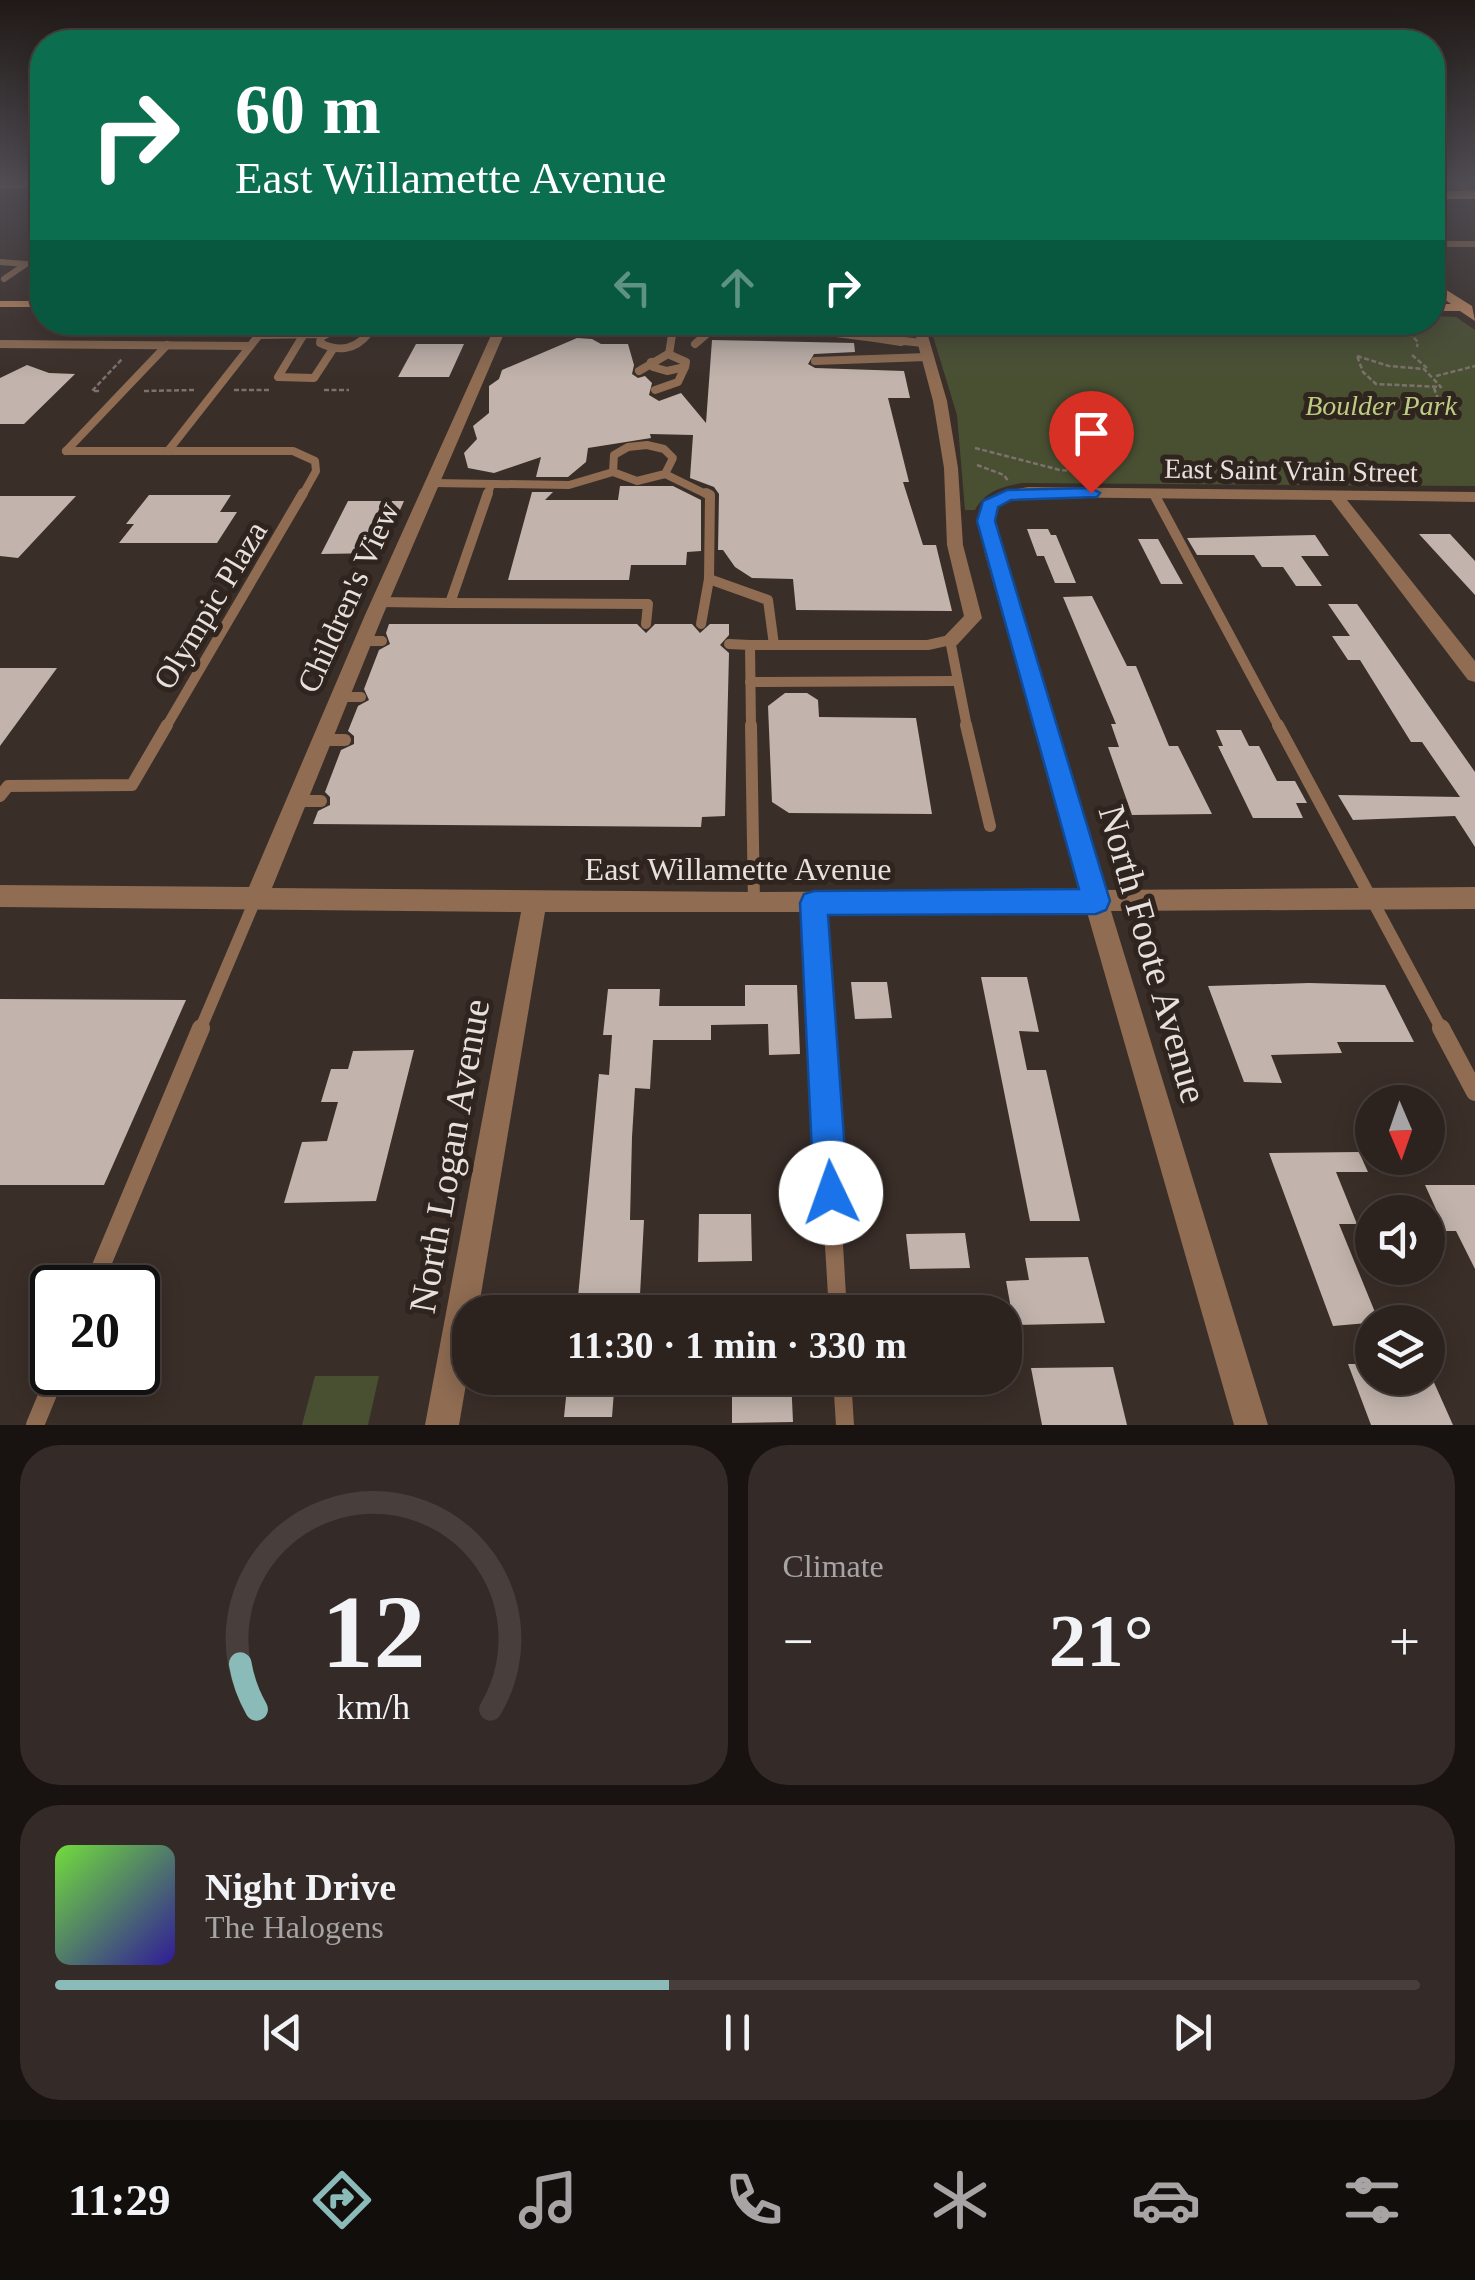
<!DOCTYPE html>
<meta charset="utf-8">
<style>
body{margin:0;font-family:Georgia,serif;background:#342a27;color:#f1f3f6;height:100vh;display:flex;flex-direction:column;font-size:38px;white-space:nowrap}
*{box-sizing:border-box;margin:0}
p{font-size:32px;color:#a6a4a4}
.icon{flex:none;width:55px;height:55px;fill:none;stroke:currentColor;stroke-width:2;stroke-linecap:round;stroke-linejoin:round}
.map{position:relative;height:1425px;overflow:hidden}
.drawer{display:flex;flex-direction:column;gap:20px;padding:20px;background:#181310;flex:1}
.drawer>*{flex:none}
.banner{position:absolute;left:30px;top:30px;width:1415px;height:305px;border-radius:40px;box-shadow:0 5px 25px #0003,0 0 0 2px #483f3c;background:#0b6e4f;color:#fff;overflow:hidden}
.needle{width:65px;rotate:178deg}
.fabs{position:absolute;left:1355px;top:1085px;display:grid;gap:20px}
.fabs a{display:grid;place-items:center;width:90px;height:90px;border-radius:50%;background:#2c221e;box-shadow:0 5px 25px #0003,0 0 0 2px #483f3c;font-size:50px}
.speed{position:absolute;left:30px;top:1265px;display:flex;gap:20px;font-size:50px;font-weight:700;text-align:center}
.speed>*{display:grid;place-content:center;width:130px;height:130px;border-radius:50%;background:#2c221e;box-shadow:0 5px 25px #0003,0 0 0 2px #483f3c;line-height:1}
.speed .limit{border:5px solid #111;border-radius:15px;background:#fff;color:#111}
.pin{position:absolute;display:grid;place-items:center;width:85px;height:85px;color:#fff;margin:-102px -42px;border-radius:50% 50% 50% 0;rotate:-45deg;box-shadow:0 0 10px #0007}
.pin .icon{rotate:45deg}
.me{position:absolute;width:110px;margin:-55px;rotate:357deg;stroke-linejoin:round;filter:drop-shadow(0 0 8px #0008)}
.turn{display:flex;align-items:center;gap:35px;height:210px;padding:0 40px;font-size:45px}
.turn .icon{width:130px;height:130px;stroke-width:2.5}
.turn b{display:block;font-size:70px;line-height:85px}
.lanes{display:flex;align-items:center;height:95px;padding:0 40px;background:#0003;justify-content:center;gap:50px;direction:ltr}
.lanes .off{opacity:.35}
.big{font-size:75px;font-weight:700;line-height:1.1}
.drawer .tile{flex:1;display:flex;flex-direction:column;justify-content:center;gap:15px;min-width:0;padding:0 35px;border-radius:40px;background:#342a27}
.drawer .dial{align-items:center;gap:0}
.dial svg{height:260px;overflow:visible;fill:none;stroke:#483f3c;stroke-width:7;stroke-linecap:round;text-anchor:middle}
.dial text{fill:#f1f3f6;stroke:none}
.song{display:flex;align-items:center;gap:30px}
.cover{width:120px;height:120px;border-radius:15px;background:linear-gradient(135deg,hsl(100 70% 55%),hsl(250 70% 35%))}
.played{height:10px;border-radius:5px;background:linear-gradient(90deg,#8bbbb9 45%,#483f3c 45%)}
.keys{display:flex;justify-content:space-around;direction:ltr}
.heat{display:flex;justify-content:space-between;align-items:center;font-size:55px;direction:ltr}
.drawer .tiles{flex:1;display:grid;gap:20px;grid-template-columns:1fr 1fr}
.tile:last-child{grid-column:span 2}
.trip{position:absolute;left:452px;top:1295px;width:570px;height:100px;border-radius:40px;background:#2c221e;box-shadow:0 5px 25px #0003,0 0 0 2px #483f3c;font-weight:700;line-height:100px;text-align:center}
.menu{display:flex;height:160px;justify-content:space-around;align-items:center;background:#120e0c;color:#a6a4a4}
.menu .icon{width:70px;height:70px}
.menu .selected{color:#8bbbb9}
.menu b{font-size:45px;color:#f1f3f6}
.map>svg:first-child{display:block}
</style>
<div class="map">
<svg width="1475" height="1425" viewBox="0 0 1475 1425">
<rect width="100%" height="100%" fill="#3a2e28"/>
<g fill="#495032">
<path d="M 1433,316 L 1456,317 L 1475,330 L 1475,486 L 1022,483 C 1002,487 985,491 975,510 L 965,510 L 957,415 L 929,323 L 1432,322 Z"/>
<polygon points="315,1376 379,1376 368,1425 302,1425"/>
</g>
<g fill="#c2b4ac">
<polygon points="577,338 592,339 601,344 628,344 634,365 632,374 638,378 645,376 652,383 649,395 659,401 681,393 706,423 712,340 854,343 855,352 814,354 808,364 815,368 904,371 910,398 888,398 909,482 903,482 923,545 936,545 952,611 796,610 793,579 752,578 735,567 723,550 718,550 719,494 714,487 690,478 693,435 650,434 651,438 588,448 586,462 568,477 536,477 541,457 494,473 468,468 464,453 477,439 473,426 489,413 489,386 499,379 502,370"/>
<polygon points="416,344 464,344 449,377 398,377"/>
<polygon points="27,365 49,373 75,374 24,424 0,424 0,378"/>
<polygon points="620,486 673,486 701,500 701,551 687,552 686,565 631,565 629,580 508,580 532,492 553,492 545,500 618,500"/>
<polygon points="149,495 231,495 220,512 237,512 217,543 119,543 134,524 126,524"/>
<polygon points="0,496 76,496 18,558 0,556"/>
<polygon points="348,501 404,501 381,553 321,554"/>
<polygon points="1027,529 1048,529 1051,535 1056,535 1076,583 1055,583 1044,556 1037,556"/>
<polygon points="1419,534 1450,534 1475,561 1475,595"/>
<polygon points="1315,535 1329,556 1301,556 1322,586 1296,586 1283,567 1262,567 1254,555 1197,555 1187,538"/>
<polygon points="1138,539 1158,539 1183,584 1161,584"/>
<polygon points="1092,596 1127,666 1136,666 1169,746 1178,746 1212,814 1132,815 1108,747 1119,747 1111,724 1116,724 1063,597"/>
<polygon points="1328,604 1357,604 1475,772 1475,847 1455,816 1353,820 1338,795 1460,797 1422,742 1411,742 1360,660 1348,660 1332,636 1350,636"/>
<polygon points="389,624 637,624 646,633 655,624 692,624 700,633 710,624 729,624 729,635 720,645 729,653 725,816 702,817 701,827 313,824 318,811 330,805 330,797 325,792 341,750 354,744 354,736 348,731 358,706 369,700 364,689 379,650 390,644 386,633"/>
<polygon points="0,668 57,668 0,746"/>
<polygon points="785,693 807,693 818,700 819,717 916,718 932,814 789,813 772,802 768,706"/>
<polygon points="1216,730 1241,730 1249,746 1259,746 1277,781 1295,781 1307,803 1296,803 1303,818 1253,818 1218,746 1223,746"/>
<polygon points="981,977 1027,977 1039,1032 1019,1031 1027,1070 1046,1070 1080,1221 1030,1221"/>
<polygon points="851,982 887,982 892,1018 855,1019"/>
<polygon points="1309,983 1385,985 1414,1042 1337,1042 1342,1053 1271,1055 1282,1083 1244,1082 1208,986"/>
<polygon points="745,985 797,985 800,1054 769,1055 768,1024 711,1025 711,1040 653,1040 650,1089 635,1088 632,1137 630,1220 644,1220 640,1295 578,1297 599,1074 609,1075 612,1035 603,1035 608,989 660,989 659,1006 745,1006"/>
<polygon points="0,999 186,1000 104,1185 0,1185"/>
<polygon points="414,1050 376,1201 284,1203 302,1142 327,1141 338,1102 321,1102 331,1069 348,1069 353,1051"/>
<polygon points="1359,1152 1368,1172 1336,1172 1357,1224 1339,1224 1379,1322 1333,1326 1269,1153"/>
<polygon points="1425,1185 1475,1185 1475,1269 1456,1231 1446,1231"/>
<polygon points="699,1214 751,1214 752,1261 698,1262"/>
<polygon points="965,1233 970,1268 910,1269 906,1234"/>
<polygon points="1088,1257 1105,1323 1014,1325 1006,1281 1029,1280 1025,1258"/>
<polygon points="1348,1364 1372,1364 1372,1378 1432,1378 1453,1425 1371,1425"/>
<polygon points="1113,1367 1127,1425 1042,1425 1031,1368"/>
<polygon points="568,1378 615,1378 612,1417 564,1417"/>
<polygon points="732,1378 791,1378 793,1422 732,1423"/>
</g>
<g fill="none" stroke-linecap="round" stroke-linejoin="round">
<g stroke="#7c716c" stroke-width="2.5" stroke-dasharray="5 2.5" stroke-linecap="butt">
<polyline points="1398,322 1418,342 1417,347"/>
<polyline points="1412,355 1427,368"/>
<polygon points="1357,356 1389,366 1424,369 1441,387 1376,384 1363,372"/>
<polyline points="1436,376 1475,366"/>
<polyline points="1434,388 1438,399"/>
<polyline points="234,390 269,390"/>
<polyline points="324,390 349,390"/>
<polyline points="99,391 92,391 122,359"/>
<polyline points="144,391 194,390"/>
<polyline points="975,448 1060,470 1099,473"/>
<polyline points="977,465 1004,475 1008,481"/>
</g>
<g stroke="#8f6c52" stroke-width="6">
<polyline points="1432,244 1475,244"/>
<polyline points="0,262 26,264 4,279"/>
</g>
<g stroke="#8f6c52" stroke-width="8">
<path d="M 354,327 L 368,334 C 355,350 338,352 320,343 L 321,337 L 338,328 Z"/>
<polyline points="304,334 278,377 314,378 333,349"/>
<polyline points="901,342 875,338 923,343"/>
<polyline points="0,344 250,346"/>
<polyline points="695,344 709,332 828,332 875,338"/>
<polyline points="669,354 674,322"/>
<polyline points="815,361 927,357"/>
<polyline points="639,371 668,354 686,362 685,367 667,371 653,367 651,362"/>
<polyline points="655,390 678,382 685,367"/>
<polygon points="647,445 664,449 673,458 665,474 637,481 613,472 614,455 628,447"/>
<polyline points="66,451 167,345"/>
<polyline points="66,451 293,451 315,461 316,471 302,496"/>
<polyline points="168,451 259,335 324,334"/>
<polyline points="665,474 710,496"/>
<polyline points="434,483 569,485 613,472"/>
<polyline points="487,496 491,485"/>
</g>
<g stroke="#8f6c52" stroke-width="10">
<polyline points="706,493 710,495 709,579 768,600 774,645"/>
<polyline points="1154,494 1279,727"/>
<polyline points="380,602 450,603 488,493"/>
<polyline points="450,603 648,604 646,624"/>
<polyline points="701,624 709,579"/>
<polyline points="363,641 382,641"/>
<polyline points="729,644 750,645"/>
<polyline points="750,682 956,681"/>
<polyline points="339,697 361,697"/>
<polyline points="166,727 303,493"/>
<polyline points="751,727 750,645 928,645 950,640 967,727"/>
</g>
<g stroke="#8f6c52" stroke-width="12">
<polyline points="751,725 754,903"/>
<polyline points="966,725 990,826"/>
<polyline points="1278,725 1442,1030"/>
<polyline points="321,740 345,740"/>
<polyline points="0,796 8,786 132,785 167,725"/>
<polyline points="296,801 321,801"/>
<polyline points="814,903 821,1030"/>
<polyline points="200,1030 256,898"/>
</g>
<g stroke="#8f6c52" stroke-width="18">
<polyline points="821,1028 838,1312"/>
<polyline points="1441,1028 1475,1092"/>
<polyline points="92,1288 201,1028"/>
<polyline points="842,1378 845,1425"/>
<polyline points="35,1425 57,1372"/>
</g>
<g fill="#8f6c52" fill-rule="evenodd">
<polygon points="1447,181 1458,181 1475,191 1475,198"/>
<polygon points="497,322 509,322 383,615 272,888 754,892 1081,890 985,554 978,521 983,502 1002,492 1028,487 1475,492 1475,502 1347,500 1475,661 1475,682 1468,680 1331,500 1028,497 1011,499 996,507 994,521 1001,554 1104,890 1475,887 1475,909 1111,911 1268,1425 1234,1425 1087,912 545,912 478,1312 470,1312 470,1361 459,1425 425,1425 521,912 0,907 0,885 249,887 365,615"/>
<polygon points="912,322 924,322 947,401 958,468 963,545 982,618 957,645 950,647 941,640 964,616 947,545 944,468 933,401"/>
</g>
<g fill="#c48c63" fill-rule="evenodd">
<polygon points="1432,281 1472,306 1475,321 1460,311 1432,311 1432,304 1451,304 1432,290"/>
<rect x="0" y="301" width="42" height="6"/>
</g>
<g fill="#eda46e" fill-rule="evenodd">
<rect x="0" y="182" width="42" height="6"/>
<rect x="1432" y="191" width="43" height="8"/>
</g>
</g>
<linearGradient id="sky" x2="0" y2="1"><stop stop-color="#201916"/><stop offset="0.48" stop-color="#4f4c53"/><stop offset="1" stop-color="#4f4c53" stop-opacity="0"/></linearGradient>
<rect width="1475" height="380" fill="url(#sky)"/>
<polygon fill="#1a73e8" stroke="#114b97" stroke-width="2.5" points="1091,488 1100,493 1097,497 1011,500 998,507 995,521 1110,901 1106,910 1096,914 828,915 848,1193 843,1205 831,1210 819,1205 814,1193 800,903 804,894 814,891 1079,889 977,521 983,501 1007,490"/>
<g text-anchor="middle" stroke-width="10" stroke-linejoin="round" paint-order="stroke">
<g font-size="28" font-style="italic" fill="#bccd82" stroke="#2f241e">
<text x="1381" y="415">Boulder Park</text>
</g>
<g font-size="28" fill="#e7e0dc" stroke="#2f241e">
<text transform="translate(1291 470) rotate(1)" y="10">East Saint Vrain Street</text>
</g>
<g font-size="32" fill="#e7e0dc" stroke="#2f241e">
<text transform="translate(348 597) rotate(-66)" y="11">Children's View</text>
<text transform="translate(210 605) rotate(-59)" y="11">Olympic Plaza</text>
<text x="738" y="880">East Willamette Avenue</text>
</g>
<g font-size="38" fill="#e7e0dc" stroke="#2f241e">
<text transform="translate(1153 954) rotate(74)" y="13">North Foote Avenue</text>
<text transform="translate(449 1156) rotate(-80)" y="13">North Logan Avenue</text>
</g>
</g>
</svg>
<div class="fabs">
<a><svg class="needle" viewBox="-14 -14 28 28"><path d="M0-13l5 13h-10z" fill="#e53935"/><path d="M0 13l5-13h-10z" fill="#a6a4a4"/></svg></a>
<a><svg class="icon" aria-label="sound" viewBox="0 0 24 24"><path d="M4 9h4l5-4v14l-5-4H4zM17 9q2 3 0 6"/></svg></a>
<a><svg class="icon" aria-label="layers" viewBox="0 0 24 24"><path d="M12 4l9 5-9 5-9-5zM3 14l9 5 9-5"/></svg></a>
</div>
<div class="speed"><div class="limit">20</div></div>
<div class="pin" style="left:1091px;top:493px;background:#d93025"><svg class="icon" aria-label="arrive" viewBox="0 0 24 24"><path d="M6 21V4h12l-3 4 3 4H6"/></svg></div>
<svg class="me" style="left:831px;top:1193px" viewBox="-20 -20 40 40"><circle r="19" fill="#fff"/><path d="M0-13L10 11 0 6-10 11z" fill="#1a73e8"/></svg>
<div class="trip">11:30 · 1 min · 330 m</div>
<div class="banner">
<div class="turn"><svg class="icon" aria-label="right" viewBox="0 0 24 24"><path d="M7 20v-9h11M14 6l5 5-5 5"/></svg><div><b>60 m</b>East Willamette Avenue</div></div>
<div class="lanes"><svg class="icon off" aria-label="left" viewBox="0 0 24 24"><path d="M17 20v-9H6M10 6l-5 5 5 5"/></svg><svg class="icon off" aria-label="ahead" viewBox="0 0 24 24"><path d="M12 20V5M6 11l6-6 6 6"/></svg><svg class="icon" aria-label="right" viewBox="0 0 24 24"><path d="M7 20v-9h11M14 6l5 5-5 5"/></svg></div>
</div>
</div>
<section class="drawer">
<div class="tiles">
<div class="tile dial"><svg viewBox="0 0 100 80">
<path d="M14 69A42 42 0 1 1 86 69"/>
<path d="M14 69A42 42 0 0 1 9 55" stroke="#8bbbb9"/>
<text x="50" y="56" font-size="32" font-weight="700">12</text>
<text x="50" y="72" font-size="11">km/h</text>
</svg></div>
<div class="tile"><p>Climate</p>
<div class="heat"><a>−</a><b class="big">21°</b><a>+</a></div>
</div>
<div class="tile">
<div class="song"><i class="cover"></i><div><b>Night Drive</b><p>The Halogens</p></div></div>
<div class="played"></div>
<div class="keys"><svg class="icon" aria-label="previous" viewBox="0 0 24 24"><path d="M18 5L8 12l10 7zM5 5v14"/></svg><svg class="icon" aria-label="pause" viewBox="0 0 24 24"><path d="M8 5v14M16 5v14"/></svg><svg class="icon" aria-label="next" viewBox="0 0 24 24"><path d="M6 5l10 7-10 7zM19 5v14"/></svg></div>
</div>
</div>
</section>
<nav class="menu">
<b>11:29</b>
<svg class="icon selected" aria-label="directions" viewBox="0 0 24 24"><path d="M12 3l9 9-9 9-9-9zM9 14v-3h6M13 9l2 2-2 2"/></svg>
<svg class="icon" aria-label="music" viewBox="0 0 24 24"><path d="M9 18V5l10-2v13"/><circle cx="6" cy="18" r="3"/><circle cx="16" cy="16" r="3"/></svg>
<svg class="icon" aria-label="phone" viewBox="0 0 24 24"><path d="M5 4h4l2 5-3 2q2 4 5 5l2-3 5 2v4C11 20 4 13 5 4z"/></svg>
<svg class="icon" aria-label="climate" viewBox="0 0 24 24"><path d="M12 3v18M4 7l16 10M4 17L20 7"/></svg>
<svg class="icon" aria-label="car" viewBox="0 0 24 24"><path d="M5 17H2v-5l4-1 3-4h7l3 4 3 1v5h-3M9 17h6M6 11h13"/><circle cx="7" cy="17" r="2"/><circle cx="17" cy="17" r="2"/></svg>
<svg class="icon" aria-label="filters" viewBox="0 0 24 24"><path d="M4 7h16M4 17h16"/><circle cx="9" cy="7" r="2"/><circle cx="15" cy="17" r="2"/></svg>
</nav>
